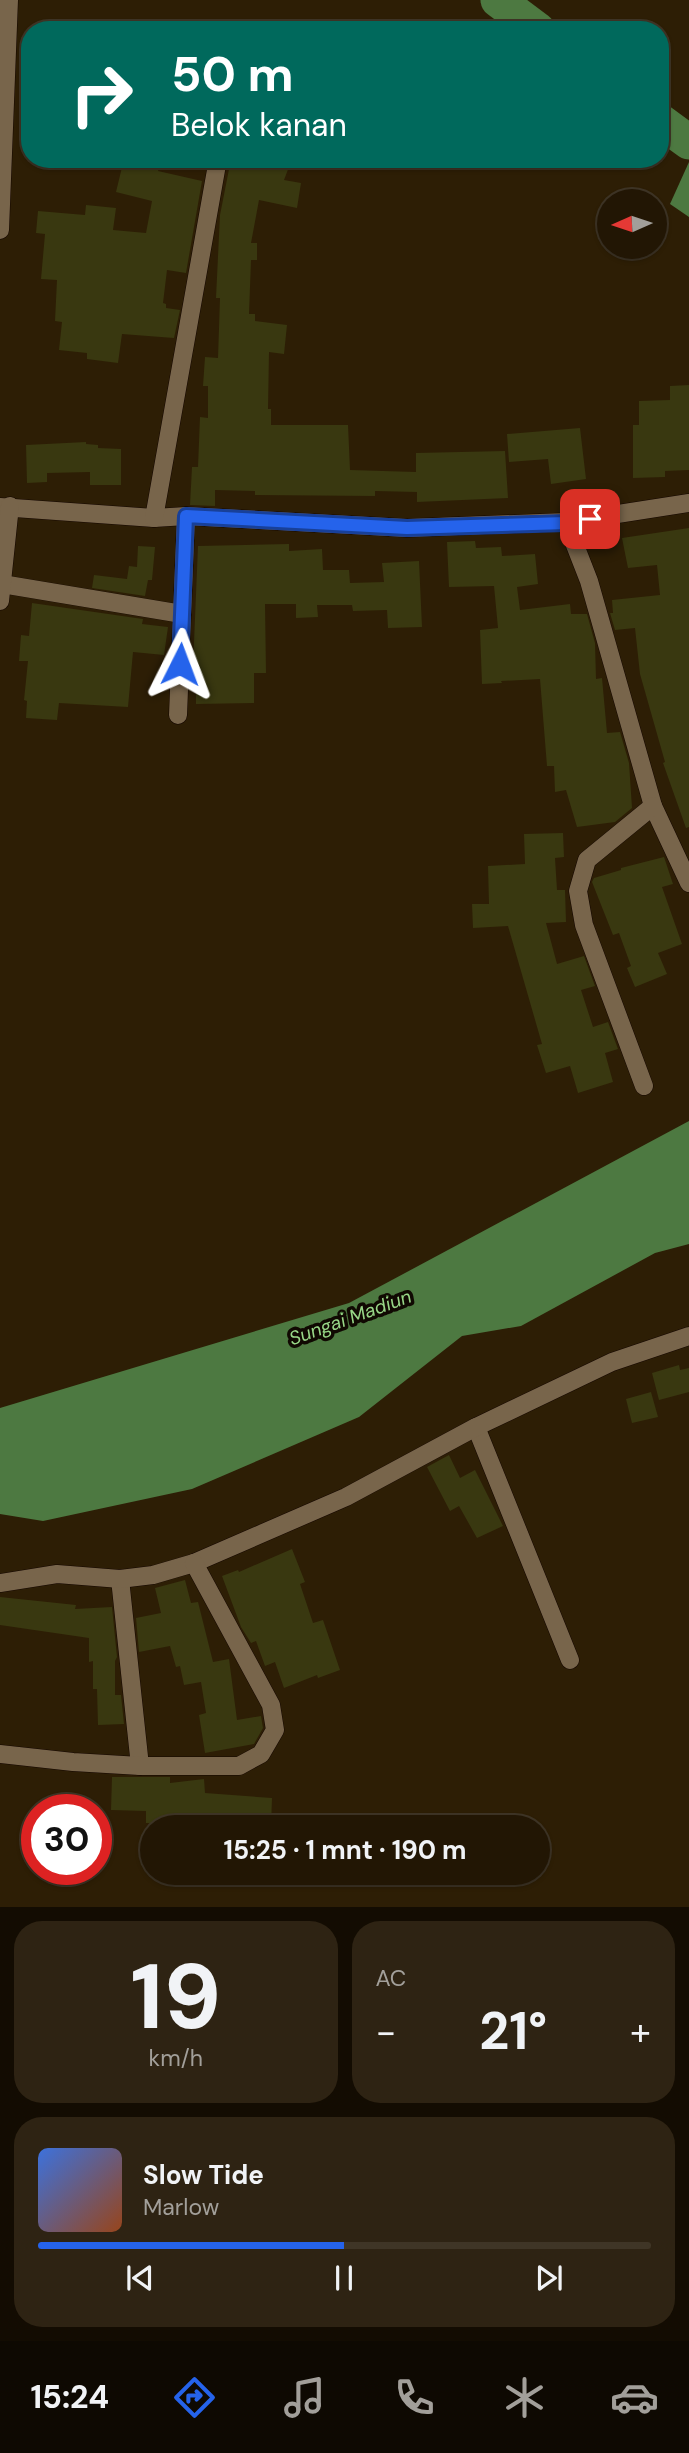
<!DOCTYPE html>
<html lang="id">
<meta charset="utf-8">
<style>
body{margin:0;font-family:"DM Sans",sans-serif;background:#2e2313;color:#f1f3f6;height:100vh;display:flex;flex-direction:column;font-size:26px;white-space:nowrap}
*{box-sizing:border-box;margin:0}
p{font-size:23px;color:#a29f9a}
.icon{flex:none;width:38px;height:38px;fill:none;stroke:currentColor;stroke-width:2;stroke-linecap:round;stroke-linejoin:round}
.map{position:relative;height:1907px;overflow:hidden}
.sheet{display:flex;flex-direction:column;gap:14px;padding:14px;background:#130c02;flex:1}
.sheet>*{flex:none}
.guide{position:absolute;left:21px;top:21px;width:648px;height:147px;border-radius:28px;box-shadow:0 2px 5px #0004,0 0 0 2px #3f3526;background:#00695c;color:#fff;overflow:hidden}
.needle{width:46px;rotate:267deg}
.controls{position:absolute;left:597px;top:189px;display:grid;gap:14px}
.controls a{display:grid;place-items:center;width:70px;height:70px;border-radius:50%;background:#221604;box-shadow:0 2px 5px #0004,0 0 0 2px #3f3526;font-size:35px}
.speed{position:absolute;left:21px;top:1794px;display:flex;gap:14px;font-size:35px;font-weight:700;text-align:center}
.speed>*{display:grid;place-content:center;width:91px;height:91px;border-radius:50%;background:#221604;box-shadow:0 2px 5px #0004,0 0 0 2px #3f3526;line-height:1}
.speed .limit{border:10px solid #d22;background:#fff;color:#111}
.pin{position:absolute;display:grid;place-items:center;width:60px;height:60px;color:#fff;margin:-30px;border-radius:14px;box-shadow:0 4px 10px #0006}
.me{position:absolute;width:77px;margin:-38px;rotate:3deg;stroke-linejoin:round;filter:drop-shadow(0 0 5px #0008)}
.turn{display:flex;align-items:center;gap:24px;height:147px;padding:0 35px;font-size:32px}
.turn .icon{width:91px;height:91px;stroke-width:2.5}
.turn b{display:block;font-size:49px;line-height:60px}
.big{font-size:52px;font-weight:700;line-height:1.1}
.sheet .card{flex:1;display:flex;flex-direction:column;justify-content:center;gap:10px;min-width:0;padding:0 24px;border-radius:28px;background:#2e2313}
.sheet .dial{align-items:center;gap:0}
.dial b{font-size:91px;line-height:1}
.song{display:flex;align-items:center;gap:21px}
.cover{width:84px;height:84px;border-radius:10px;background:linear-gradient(135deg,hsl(220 70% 55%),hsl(20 70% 35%))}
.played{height:7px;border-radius:4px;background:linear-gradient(90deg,#2563eb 50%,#3f3526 50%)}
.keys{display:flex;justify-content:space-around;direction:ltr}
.heat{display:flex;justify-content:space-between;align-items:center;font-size:38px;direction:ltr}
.sheet .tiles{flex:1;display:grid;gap:14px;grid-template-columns:1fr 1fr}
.card:last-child{grid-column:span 2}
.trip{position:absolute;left:140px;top:1815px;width:410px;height:70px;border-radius:35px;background:#221604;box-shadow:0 2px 5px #0004,0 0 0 2px #3f3526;font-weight:700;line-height:70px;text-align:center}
.dock{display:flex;height:112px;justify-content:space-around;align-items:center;background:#0e0902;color:#a29f9a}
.dock .icon{width:49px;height:49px}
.dock .active{color:#2563eb}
.dock b{font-size:32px;color:#f1f3f6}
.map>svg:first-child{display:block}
</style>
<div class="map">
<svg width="689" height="1907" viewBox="0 0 689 1907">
<rect width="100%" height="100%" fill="#2d1e05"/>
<g fill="#4d7941">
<polygon points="689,162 689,217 670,204"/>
<polygon points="689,1121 689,1244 655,1253 521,1326 462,1336 359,1417 192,1489 43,1521 0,1514 0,1408 349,1303"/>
</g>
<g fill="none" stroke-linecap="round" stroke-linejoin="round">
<g stroke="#4d7941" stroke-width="35">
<polyline points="498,0 538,30"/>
<polyline points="660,121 689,142"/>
</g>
</g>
<g fill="#393810">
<polygon points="124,159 159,168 158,171 202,181 186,273 167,270 163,303 166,304 166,308 180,310 174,338 122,334 118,363 87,359 87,353 59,350 62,322 55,321 57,280 41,279 45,234 36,233 38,211 85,215 86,205 116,208 113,230 146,233 152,201 116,192"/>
<polygon points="231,159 292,159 284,180 301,183 297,208 259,200 251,243 257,243 257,260 251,260 249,314 255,314 255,321 287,325 284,354 269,352 268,409 271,409 271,425 348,425 350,470 416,472 416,453 505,451 508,498 417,502 417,492 375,491 375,496 255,495 255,491 215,490 215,506 190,505 192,467 198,467 200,417 208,418 208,386 203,386 205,357 218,358 220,298 216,298 220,215"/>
<polygon points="689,385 689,470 665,471 665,477 633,478 633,425 639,425 639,401 670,400 670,386"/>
<polygon points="580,428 586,479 551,484 548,459 509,462 507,434"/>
<polygon points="86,442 86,444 98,445 98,448 121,449 121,485 90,485 90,472 47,473 47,482 27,483 26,445"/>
<polygon points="689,528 689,827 686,828 663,763 665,762 640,674 635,628 615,630 610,613 613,613 612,600 660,595 657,565 628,568 622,538"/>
<polygon points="475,541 476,548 501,547 502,556 535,554 538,584 517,587 520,610 570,604 571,614 587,614 595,643 596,679 602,678 607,733 620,732 629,763 632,808 615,822 577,827 566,790 555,792 554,766 547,766 540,679 501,681 502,683 482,684 480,630 498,628 494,586 449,587 447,542"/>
<polygon points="289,544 289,551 322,549 323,570 349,570 350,583 384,582 382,563 419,561 422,627 388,628 387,610 353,611 352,605 317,605 318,617 296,618 296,604 265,604 266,673 254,673 254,703 196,704 196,666 193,666 198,546"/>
<polygon points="138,546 155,547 152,580 148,580 145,596 92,588 94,575 127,579 129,566 137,567"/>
<polygon points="32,603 143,619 142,624 168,627 164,655 133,652 128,707 59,703 57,720 26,718 27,701 24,700 28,661 19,661 21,635 29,636"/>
<polygon points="563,833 564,857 555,858 557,890 565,890 566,922 546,923 557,964 584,956 595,986 581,990 593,1027 608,1022 618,1049 605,1053 613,1082 578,1093 570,1066 546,1073 537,1045 542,1044 508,926 473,928 472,904 489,904 488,866 525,864 524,834"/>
<polygon points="664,857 673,884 662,887 682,944 658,953 667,974 635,987 627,968 631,966 619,933 613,935 592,882 594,878 621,870 621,868"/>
<polygon points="679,1365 680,1370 689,1368 689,1392 659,1400 652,1373"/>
<polygon points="651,1392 658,1417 632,1423 626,1399"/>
<polygon points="449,1455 460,1478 475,1470 503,1526 477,1538 459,1506 450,1511 427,1467"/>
<polygon points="292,1549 305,1582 300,1584 313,1623 323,1620 340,1670 318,1678 317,1675 284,1688 275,1662 265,1666 256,1641 251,1643 241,1627 222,1576 238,1570 239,1572"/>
<polygon points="185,1580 191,1603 198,1602 213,1662 229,1659 237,1720 261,1716 263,1728 254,1744 205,1753 199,1715 206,1713 201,1682 184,1685 180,1666 176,1667 170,1646 139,1652 136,1618 161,1613 155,1588"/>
<polygon points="0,1597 76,1605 75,1609 112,1607 117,1657 115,1661 115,1695 121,1695 124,1724 98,1725 97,1689 93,1689 93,1661 89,1662 89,1638 0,1625"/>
<polygon points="112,1777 170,1777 170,1783 204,1779 205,1793 272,1798 271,1827 213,1824 213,1818 177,1818 177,1824 146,1823 146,1811 111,1810"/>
</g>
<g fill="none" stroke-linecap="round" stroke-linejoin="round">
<g stroke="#150700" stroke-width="19">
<g id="minor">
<polyline points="0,230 9,0"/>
<polyline points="0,507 154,518 186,516 407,528 566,522 589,581 653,806 689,883"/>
<polyline points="154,518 218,159"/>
<polyline points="566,522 689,503"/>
<polyline points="2,584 182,614"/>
<polyline points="0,601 10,506"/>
<polyline points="178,715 186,516"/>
<polyline points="644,1086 584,925 578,891 587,860 653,806"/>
<polyline points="476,1427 570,1660"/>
<polyline points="120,1579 140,1766"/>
<polyline points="0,1583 57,1574 120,1579 153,1575 194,1563 346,1497 476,1427 612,1362 689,1336"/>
<polyline points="0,1754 73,1762 140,1766 239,1766 261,1754 275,1730 271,1705 194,1563"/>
</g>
</g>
<use href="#minor" stroke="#78654b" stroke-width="18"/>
</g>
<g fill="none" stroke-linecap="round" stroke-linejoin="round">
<g stroke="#184099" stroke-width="18">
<polyline id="route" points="180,664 186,516 407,528 566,523 590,519"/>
</g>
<use href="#route" stroke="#2563eb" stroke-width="12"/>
</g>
<g text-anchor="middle" stroke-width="7" stroke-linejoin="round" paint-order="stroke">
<g font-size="19" font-style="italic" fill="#98d787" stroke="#100902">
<text transform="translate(350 1317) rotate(-20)" y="7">Sungai Madiun</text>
</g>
</g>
</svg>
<div class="controls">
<a><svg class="needle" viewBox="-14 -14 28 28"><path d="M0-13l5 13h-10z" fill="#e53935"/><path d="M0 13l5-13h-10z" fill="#a29f9a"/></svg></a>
</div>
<div class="speed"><div class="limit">30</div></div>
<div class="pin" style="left:590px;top:519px;background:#d93025"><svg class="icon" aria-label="arrive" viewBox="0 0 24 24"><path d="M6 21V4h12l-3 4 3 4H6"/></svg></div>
<svg class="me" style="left:180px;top:664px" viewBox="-20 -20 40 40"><path d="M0-17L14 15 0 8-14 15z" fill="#2563eb" stroke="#fff" stroke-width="4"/></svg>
<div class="trip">15:25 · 1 mnt · 190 m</div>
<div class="guide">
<div class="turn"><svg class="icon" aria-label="right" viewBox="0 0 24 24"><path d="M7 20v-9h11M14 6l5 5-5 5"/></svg><div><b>50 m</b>Belok kanan</div></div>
</div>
</div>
<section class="sheet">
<div class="tiles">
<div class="card dial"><b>19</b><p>km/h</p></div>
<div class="card"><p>AC</p>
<div class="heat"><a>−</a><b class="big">21°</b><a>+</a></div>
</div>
<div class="card">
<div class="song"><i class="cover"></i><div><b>Slow Tide</b><p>Marlow</p></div></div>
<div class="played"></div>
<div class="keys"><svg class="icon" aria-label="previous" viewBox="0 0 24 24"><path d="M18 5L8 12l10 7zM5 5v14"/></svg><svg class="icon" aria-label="pause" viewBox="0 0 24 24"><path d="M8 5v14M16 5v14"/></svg><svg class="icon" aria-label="next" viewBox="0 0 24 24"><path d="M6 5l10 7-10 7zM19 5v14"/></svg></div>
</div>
</div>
</section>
<nav class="dock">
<b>15:24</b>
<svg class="icon active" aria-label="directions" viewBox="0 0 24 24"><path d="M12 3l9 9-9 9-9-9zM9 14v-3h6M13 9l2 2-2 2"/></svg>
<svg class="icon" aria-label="music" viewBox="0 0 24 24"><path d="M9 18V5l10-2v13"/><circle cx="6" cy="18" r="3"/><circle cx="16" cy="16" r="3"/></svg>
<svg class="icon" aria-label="phone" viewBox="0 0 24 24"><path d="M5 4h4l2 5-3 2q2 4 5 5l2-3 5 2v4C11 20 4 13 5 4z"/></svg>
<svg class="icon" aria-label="climate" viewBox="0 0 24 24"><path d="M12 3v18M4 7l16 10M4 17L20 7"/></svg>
<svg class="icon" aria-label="car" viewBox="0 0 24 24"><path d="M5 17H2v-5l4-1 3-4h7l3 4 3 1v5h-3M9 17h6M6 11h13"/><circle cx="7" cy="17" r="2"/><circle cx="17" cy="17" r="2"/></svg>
</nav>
